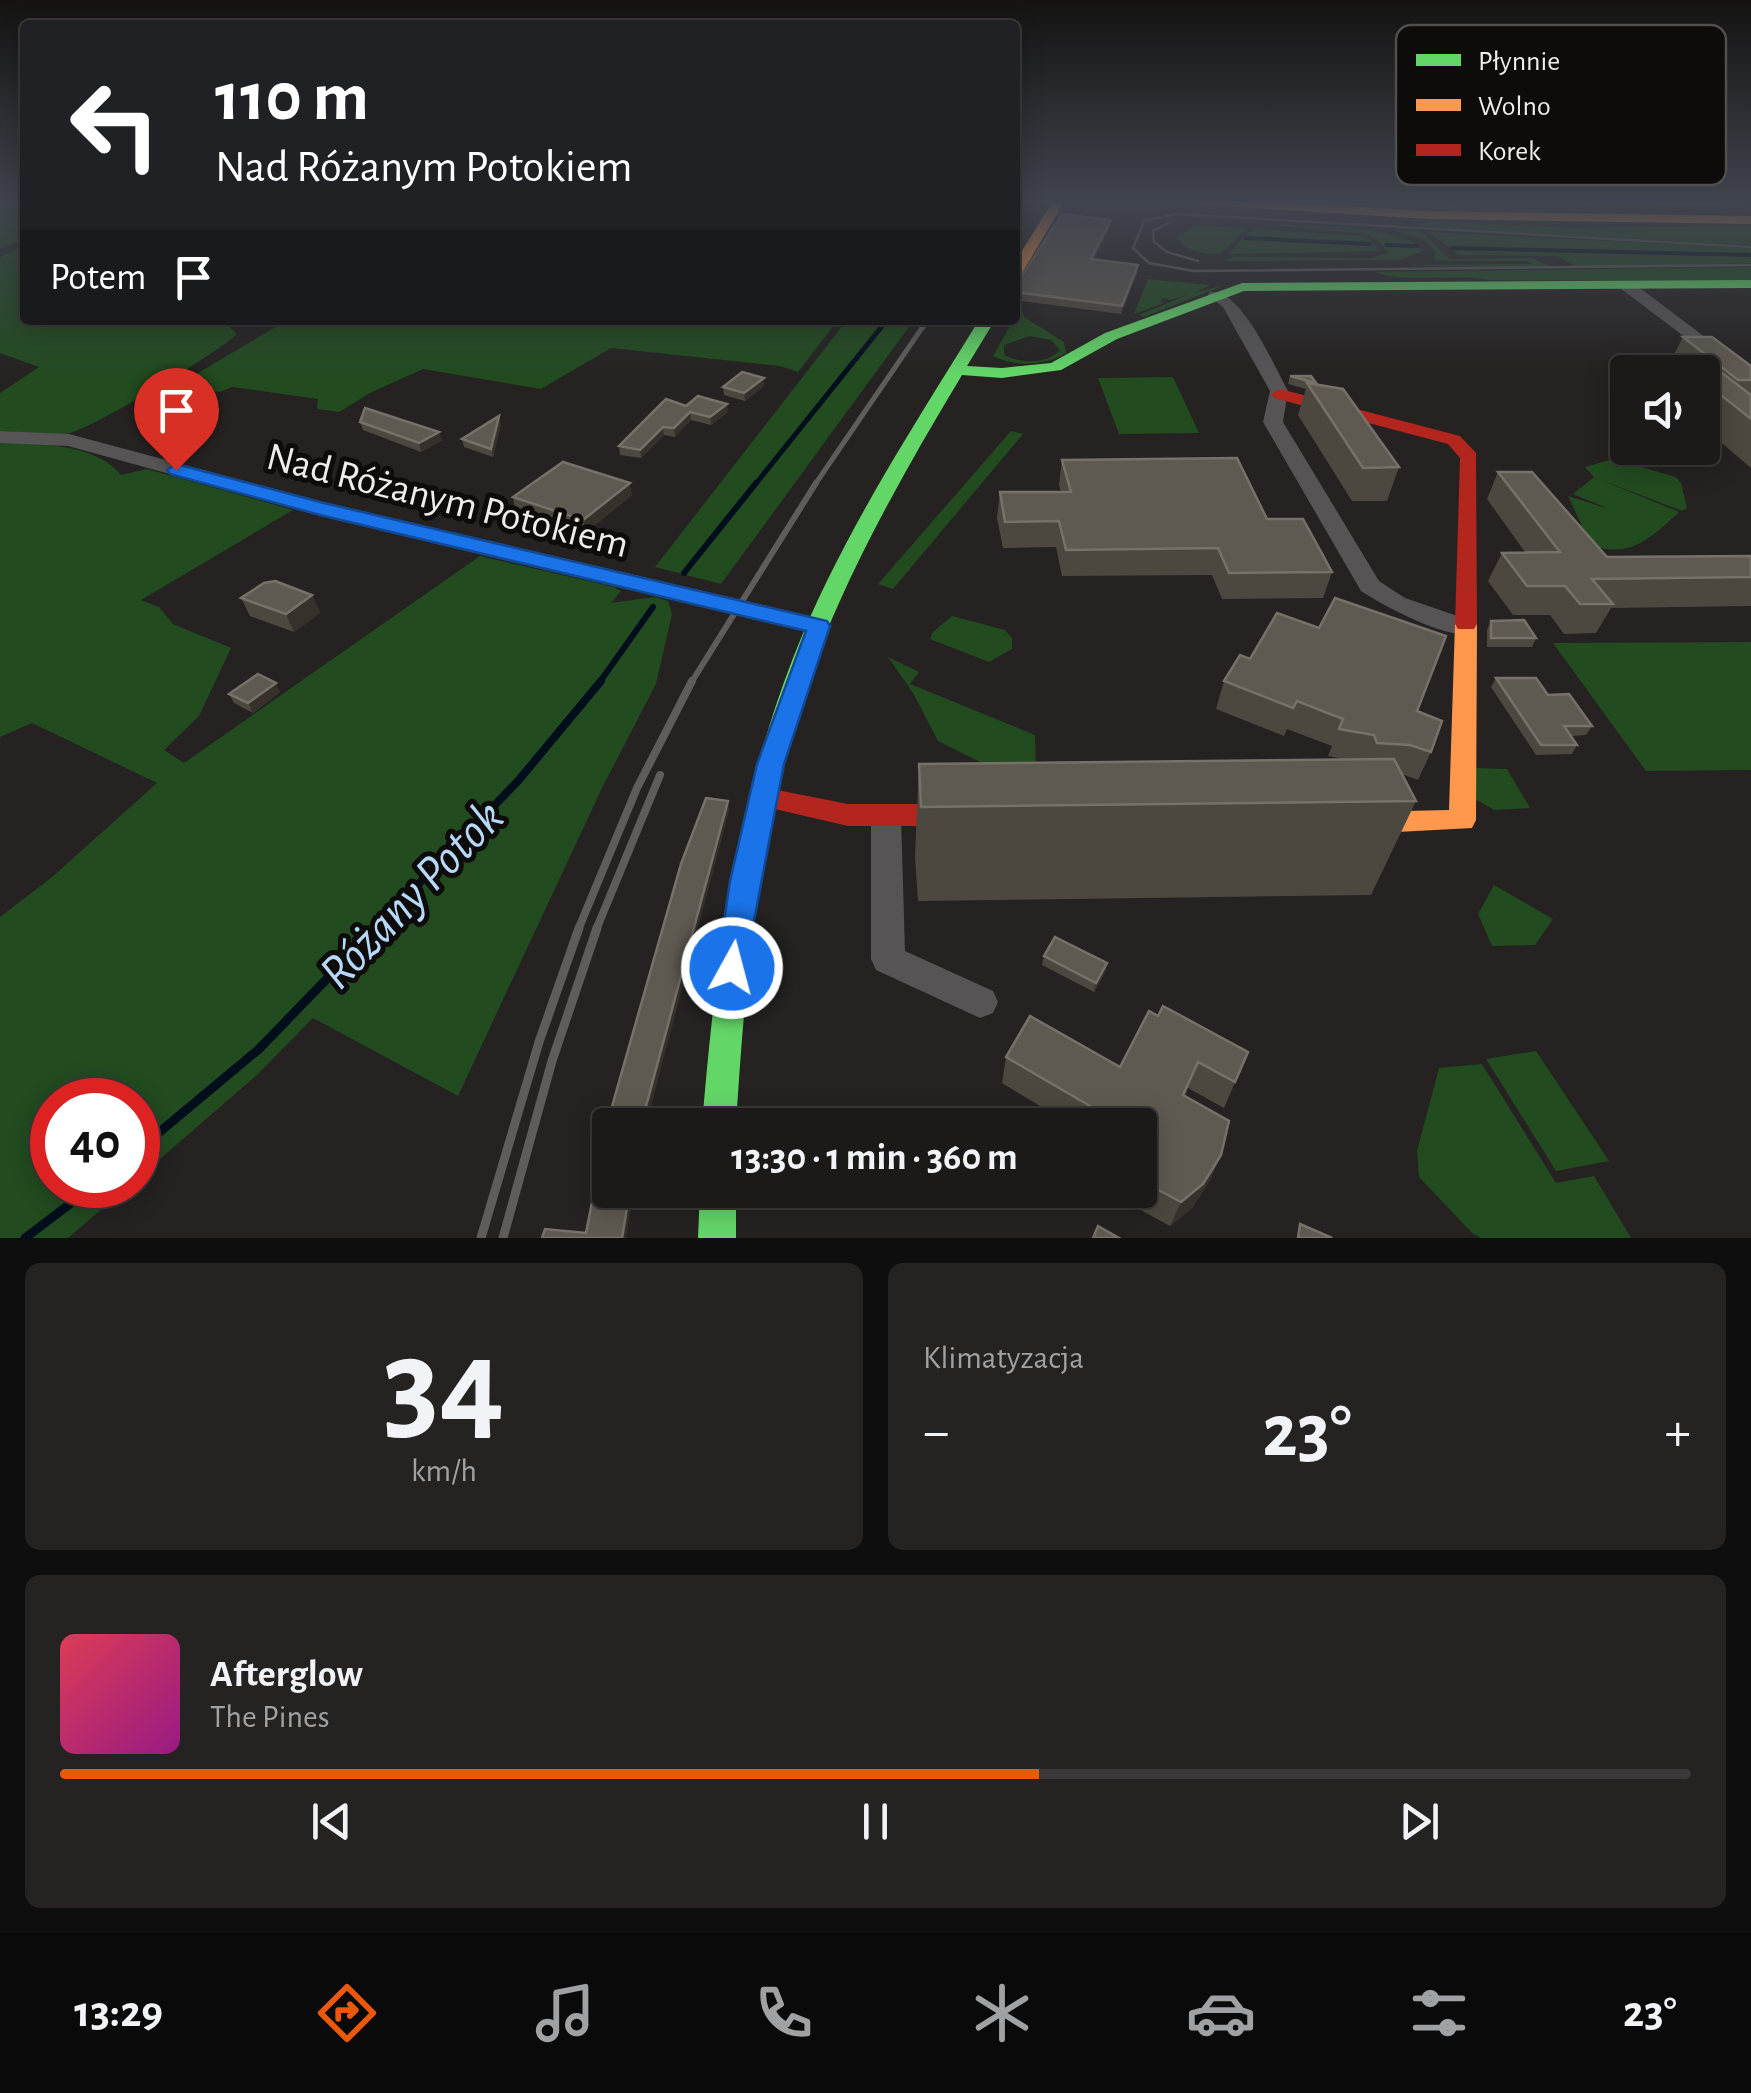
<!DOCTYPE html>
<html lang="pl">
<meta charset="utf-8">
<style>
body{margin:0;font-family:"Alegreya Sans",sans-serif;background:#252322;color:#f1f3f6;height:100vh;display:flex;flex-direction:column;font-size:38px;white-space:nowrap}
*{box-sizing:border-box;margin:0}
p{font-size:32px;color:#a0a1a2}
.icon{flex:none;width:55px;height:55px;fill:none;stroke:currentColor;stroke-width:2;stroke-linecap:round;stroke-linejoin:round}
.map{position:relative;height:1238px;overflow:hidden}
.sheet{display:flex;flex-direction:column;gap:25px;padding:25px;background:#0f0e0e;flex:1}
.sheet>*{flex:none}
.banner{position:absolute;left:20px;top:20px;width:1000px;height:305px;border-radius:10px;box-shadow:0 5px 25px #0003,0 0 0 2px #3a3838;background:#202124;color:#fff;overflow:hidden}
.tools{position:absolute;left:1610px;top:355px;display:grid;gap:20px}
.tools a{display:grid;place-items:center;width:110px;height:110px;border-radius:10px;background:#1c1a19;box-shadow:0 5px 25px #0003,0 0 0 2px #3a3838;font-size:50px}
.speed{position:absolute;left:30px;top:1078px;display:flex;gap:20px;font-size:50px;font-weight:700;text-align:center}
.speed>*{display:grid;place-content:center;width:130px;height:130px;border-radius:50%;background:#1c1a19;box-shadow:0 5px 25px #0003,0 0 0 2px #3a3838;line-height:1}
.speed .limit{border:15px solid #d22;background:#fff;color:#111}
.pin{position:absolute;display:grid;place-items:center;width:85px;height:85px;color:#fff;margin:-102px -42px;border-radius:50% 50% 50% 0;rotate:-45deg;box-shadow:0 0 10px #0007}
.pin .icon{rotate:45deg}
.me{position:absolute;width:110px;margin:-55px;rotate:7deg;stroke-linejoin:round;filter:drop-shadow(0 0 8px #0008)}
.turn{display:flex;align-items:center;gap:35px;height:210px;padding:0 30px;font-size:45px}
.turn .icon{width:130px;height:130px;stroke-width:2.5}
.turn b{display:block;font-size:70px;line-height:85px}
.then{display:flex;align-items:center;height:95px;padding:0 30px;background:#0003;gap:20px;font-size:38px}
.big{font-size:75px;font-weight:700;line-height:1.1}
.sheet .card{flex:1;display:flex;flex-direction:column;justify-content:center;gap:15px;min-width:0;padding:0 35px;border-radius:15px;background:#252322}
.sheet .dial{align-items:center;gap:0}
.dial b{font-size:130px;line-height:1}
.song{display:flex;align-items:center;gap:30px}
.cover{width:120px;height:120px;border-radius:15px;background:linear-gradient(135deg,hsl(350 70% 55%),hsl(310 70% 35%))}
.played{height:10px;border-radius:5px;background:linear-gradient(90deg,#ea580c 60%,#3a3838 60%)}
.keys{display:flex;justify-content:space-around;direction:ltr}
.heat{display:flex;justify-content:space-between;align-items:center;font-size:55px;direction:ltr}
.sheet .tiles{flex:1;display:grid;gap:25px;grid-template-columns:1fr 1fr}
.card:last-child{grid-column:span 2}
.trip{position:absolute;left:592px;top:1108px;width:565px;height:100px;border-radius:10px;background:#1c1a19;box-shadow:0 5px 25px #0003,0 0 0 2px #3a3838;font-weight:700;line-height:100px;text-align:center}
.tabs{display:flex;height:160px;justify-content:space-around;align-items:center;background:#0b0a0a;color:#a0a1a2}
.tabs .icon{width:70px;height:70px}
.tabs .on{color:#ea580c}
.tabs b{font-size:45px;color:#f1f3f6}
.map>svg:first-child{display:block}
</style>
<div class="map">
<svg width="1751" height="1238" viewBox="0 0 1751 1238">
<rect width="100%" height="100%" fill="#252221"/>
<g fill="#224b20" fill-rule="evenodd">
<polygon points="0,201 25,201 25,239 0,249"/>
<polygon points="1587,201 1730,201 1719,206 1590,209 1582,203"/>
<polygon points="1427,221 1572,228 1751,226 1751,245 1425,228 1420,224"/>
<path d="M 1261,224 C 1296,226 1404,223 1423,251 L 1399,260 L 1223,261 L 1232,257 L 1373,258 L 1388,252 L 1377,239 L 1365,234 Z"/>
<path d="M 1196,226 L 1247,228 L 1221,254 C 1204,254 1186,253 1176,237 Z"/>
<polygon points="1258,229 1360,236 1369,239 1380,251 1228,254 1249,232"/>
<polygon points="1395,231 1421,231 1450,259 1532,258 1552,267 1574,266 1558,256 1459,255 1429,232 1751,248 1751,263 1555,268 1418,266 1409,265 1532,264 1527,261 1440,261 1433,258 1436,252 1424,240"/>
<path d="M 25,245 L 25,320 L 230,320 L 225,323 L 237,334 C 219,352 93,428 70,433 C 48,438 22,431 0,431 L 0,393 L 39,367 L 0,353 L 0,257 L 20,248 L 0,255 Z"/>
<path d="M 1751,267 L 1751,281 L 1487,280 C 1451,272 1408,285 1375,272 Z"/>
<polygon points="1148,279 1210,285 1194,293 1225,285 1144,317 1139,315 1187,295 1170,300 1164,298 1160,300 1164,303 1134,314"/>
<path d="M 1021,307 L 1024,317 L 1064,342 L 1066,353 C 1045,366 1014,367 993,356 ZM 1029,336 L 1051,340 L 1060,350 C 1047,364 1022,364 1004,355 L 1004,345 Z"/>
<polygon points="287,320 838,320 798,372 780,366 611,348 541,389 423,369 372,392 339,412 317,409 318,399 232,387 219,392 178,385"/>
<polygon points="847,320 914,320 721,584 655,567"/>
<polygon points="1173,377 1199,433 1119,434 1098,378"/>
<polygon points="1011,431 1023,434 893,589 878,584"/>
<path d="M 0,442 C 38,444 96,443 121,475 L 147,469 L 293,510 L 141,600 L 159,607 L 173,624 L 231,648 L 199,716 L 164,750 L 184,763 L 480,556 L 614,587 L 621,591 L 611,603 L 655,597 L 668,601 L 672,614 L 656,684 L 603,786 L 458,1096 L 313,1018 L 258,1074 L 138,1178 L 138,1100 L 52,1100 L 52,1185 L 130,1185 L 68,1238 L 0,1238 L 0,917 L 51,878 L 157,783 L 32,723 L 0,737 Z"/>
<path d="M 1613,459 L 1676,477 L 1681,483 L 1687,508 L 1682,511 L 1599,479 L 1679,512 C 1654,535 1631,560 1591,545 L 1568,496 L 1609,509 L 1573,494 L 1594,477 L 1585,467 Z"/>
<polygon points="952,616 1005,630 1012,638 1012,649 989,662 930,639 933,632"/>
<polygon points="1751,642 1751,770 1646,771 1553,643"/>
<polygon points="888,657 919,672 910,684 1035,735 1036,775 988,766 938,741 913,693"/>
<polygon points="1476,768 1507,769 1530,808 1494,810 1472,797"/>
<polygon points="1494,885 1553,919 1535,945 1492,946 1478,914"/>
<polygon points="1536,1051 1609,1161 1556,1171 1486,1059"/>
<polygon points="1482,1064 1556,1183 1594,1176 1631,1238 1481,1238 1472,1233 1419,1177 1417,1151 1439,1068"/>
</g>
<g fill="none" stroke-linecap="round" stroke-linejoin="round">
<g stroke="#030e1d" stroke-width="4">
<polyline points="1246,238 1370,244"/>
<polyline points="1386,245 1418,246"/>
<polyline points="1452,248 1751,255"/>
<polyline points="881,328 887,320"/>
</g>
<polyline stroke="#030e1d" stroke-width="5" points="754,486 883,325"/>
<g stroke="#030e1d" stroke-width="6">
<polyline points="684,573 756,483"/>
<polyline points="599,683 653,607"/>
</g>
<polyline stroke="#030e1d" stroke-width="8" points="374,930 518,781 601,681"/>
<g stroke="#030e1d" stroke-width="9">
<polyline points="138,1150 259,1049 376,928"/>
<polyline points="25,1238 95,1185"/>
</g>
<g fill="#565455" fill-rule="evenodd">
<polygon points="1440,201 1455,201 1472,216 1460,219"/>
<polygon points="1620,282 1632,282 1751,372 1751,387 1620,288"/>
<path d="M 1210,292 C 1241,288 1274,366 1288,391 L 1283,422 L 1379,581 L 1405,598 L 1472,621 L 1476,627 L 1472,633 C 1446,640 1384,606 1361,591 L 1263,422 L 1270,391 L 1223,307 L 1208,295 Z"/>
<polygon points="0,431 69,434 323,502 819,618 832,626 819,634 311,513 68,446 0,443"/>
<polygon points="886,804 897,808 901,816 905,951 993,991 998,1002 993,1013 980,1018 876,970 871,959 871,816 875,808"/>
</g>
<g fill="#63d668" fill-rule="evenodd">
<path d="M 1751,280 L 1751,288 L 1244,291 L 1117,339 L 1061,370 L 1002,378 L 962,375 C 908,465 856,556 818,653 C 760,804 746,965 736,1125 L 702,1125 C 715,966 735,808 793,658 C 840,538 912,429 979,320 L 995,320 L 967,366 L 1002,368 L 1051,363 L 1105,333 L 1242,283 Z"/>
<polygon points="700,1190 736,1190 736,1238 698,1238"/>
</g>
<g fill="#ff974d" fill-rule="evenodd">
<polygon points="1053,201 1065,201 1022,273 1015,277 1015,262"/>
<polygon points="1197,201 1256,201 1429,211 1751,216 1751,224 1429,219 1203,205"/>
<polygon points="1466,617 1477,624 1476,820 1472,828 1360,834 1350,831 1346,823 1350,815 1360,812 1449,810 1455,624"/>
</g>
<g fill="#b3261e" fill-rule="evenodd">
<polygon points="1280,389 1460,436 1476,453 1477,624 1474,629 1458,629 1455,624 1460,458 1448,444 1274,398 1271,394"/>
<polygon points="762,787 848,804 964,804 974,807 978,815 974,823 964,826 848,826 753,804 749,797 753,790"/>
</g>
<g stroke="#5e5d5c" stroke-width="2.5">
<polyline points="1170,222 1153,231 1154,242 1167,252 1198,261"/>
<polyline points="1751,247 1176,214 1144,221 1133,248 1149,263 1194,271 1751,265"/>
</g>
<polyline stroke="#5e5d5c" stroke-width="4" points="923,328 928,320"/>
<polyline stroke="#5e5d5c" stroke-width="5" points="814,486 924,325"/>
<polyline stroke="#5e5d5c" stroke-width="6" points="691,683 816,483"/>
<g stroke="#5e5d5c" stroke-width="8">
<polyline points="578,930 637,788 692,681"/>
<polyline points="596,930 660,775"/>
</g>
<g stroke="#5e5d5c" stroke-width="9">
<polyline points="481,1238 539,1042 579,928"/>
<polyline points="503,1238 552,1061 597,928"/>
</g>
</g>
<g fill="#4d483f">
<polygon points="1110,228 1094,259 1137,273 1121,314 1015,300 1015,286"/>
<polygon points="1683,337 1751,366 1751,468 1702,426 1702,372 1673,372 1667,368"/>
<polygon points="1290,376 1316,383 1316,385 1399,467 1387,501 1352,501 1298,415 1306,389 1288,384"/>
<polygon points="764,386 745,401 724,395 723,387"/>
<polygon points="686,406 728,412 711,425 691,420 675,437 664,435 641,458 620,455 619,446"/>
<polygon points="360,422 442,440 421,452 363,430"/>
<polygon points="501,424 493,457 464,447 462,439"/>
<polygon points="1062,460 1267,519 1332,572 1323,598 1222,599 1212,575 1062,576 1056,547 1003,548 997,518 1000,492 1061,492 1059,485"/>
<polygon points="1498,472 1607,557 1751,556 1751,606 1611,608 1596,633 1564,634 1550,615 1513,615 1488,581 1502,553 1525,552 1487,499"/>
<polygon points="632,495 586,532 515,508 513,497"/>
<polygon points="312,595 320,613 294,632 250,616 241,598"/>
<polygon points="1491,621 1536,638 1532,647 1487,647 1487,630"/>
<polygon points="1496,678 1548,695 1592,726 1586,735 1571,736 1577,745 1572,754 1536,755 1491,687"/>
<polygon points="1224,681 1417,711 1431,752 1418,780 1402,774 1416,801 1371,895 918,901 915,857 919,764 1343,759 1328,756 1332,746 1287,729 1284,736 1216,709"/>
<polygon points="280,692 253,713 234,703 229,694"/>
<polygon points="1044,956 1107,963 1105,972 1094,992 1042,965"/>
<polygon points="1158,1016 1248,1052 1224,1108 1188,1088 1185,1096 1221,1155 1210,1180 1192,1208 1170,1226 1113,1195 1114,1190 1140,1190 1140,1125 1071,1125 1002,1083 1006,1057 1120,1067"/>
</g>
<g fill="#36322b">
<polygon points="1111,220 1110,228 1090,267 1091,259"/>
<polygon points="1138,265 1137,273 1121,314 1122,306"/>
<polygon points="764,378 764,386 745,401 744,393"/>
<polygon points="727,404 728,412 711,425 710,417"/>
<polygon points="690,412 691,420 675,437 674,428"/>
<polygon points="499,416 501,424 493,457 491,449"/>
<polygon points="663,427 664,435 641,458 640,450"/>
<polygon points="439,432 442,440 421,452 419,443"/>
<polygon points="630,483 632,495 586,532 583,520"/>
<polygon points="312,595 320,613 294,632 286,614"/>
<polygon points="276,683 280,692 253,713 248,703"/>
<polygon points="728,801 729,811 646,1125 641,1125"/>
<polygon points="1107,963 1105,972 1094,992 1096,983"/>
<polygon points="1221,1155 1210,1180 1192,1208 1170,1226 1181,1202"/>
<polygon points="630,1190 634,1190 626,1238 622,1238"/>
</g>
<g fill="#5f5a51" stroke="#767169" stroke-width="2.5">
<polygon points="1062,214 1111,220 1091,259 1138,265 1122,306 1015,292 1015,286"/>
<polygon points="1683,337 1712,337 1751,366 1751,380 1738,380"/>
<polygon points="742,372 764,378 744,393 723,387"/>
<polygon points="1702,373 1722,373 1751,395 1751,419 1702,380"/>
<polygon points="1290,376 1311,376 1316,383"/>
<polygon points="1307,383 1343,389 1399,467 1363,468"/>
<polygon points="698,396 727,404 710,417 690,412 674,428 663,427 640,450 619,446 666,399 686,406"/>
<polygon points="365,408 439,432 419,443 360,422"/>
<polygon points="499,416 491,449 462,439"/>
<polygon points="1237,458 1267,519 1303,519 1332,572 1229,573 1218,548 1066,550 1059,521 1005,522 1000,492 1071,492 1062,460"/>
<polygon points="563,462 630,483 583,520 513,497"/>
<polygon points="1498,472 1532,472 1607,557 1751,556 1751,577 1592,579 1613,604 1580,604 1565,586 1527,586 1502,553 1560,552"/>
<polygon points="275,581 312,595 286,614 241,598 264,583"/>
<polygon points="1335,598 1446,636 1417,711 1442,721 1431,752 1410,745 1377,743 1374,735 1339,729 1343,719 1297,701 1293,708 1224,681 1240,655 1250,659 1277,613 1319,628"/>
<polygon points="1524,620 1536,638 1491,638 1491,621"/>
<polygon points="258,674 276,683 248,703 229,694"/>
<polygon points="1496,678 1536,678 1548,695 1569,694 1592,726 1564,726 1577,745 1541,745"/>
<polygon points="1394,759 1416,801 921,807 919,764"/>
<polygon points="706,798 728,801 641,1125 610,1125 610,1190 630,1190 622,1238 542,1238 545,1229 586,1233 607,1124 681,864"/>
<polygon points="1055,937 1107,963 1096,983 1044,956"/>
<polygon points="1163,1006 1248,1052 1235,1082 1198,1062 1183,1095 1229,1121 1221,1155 1203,1184 1181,1202 1140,1180 1140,1125 1108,1125 1098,1120 1102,1113 1006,1057 1030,1016 1120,1067 1149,1011 1158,1016"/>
<polygon points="1300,1224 1332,1238 1298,1238"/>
<polygon points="1098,1226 1119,1238 1093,1238"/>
</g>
<linearGradient id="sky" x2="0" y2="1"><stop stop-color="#141312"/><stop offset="0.54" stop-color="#40444e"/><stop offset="1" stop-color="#40444e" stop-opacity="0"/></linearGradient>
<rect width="1751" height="374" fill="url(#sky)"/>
<polygon fill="#1a73e8" stroke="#114b97" stroke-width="2.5" points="176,464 324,503 827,621 830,626 784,764 743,978 732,982 721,978 717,968 730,881 757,764 806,631 320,515 170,474 167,470"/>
<g text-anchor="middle" stroke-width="10" stroke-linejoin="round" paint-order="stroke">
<g font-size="40" fill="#f0ecea" stroke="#0e0b0b">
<text transform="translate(448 499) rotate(14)" y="14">Nad Różanym Potokiem</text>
</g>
<g font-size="50" font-style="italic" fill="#b6d9f9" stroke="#0e0b0b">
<text transform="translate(410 893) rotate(-46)" y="18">Różany Potok</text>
</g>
</g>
<rect x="1396" y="25" width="330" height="160" rx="15" fill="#0e0b0b" stroke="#524e4e" stroke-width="2.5"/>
<rect x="1416" y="54" width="45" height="12" fill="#63d668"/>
<rect x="1416" y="99" width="45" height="12" fill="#ff974d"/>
<rect x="1416" y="144" width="45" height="12" fill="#b3261e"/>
<g font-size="28" fill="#f0ecea">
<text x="1478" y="70">Płynnie</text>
<text x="1478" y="115">Wolno</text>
<text x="1478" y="160">Korek</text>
</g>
</svg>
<div class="tools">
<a><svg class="icon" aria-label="sound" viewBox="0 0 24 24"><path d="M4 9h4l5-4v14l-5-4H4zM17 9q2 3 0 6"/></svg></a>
</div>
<div class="speed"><div class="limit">40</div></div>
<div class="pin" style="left:176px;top:470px;background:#d93025"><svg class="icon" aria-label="arrive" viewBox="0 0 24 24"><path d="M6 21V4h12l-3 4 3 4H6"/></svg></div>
<svg class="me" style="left:732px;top:968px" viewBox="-20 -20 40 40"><circle r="17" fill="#1a73e8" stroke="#fff" stroke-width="3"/><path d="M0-11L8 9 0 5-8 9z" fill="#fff"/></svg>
<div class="trip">13:30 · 1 min · 360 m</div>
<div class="banner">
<div class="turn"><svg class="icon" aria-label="left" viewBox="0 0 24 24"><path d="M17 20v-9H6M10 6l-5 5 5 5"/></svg><div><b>110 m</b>Nad Różanym Potokiem</div></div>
<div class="then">Potem<svg class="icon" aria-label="arrive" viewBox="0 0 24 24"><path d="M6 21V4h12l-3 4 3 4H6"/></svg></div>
</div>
</div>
<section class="sheet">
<div class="tiles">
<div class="card dial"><b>34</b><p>km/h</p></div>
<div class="card"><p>Klimatyzacja</p>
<div class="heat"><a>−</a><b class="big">23°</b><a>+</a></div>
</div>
<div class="card">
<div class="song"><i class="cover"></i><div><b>Afterglow</b><p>The Pines</p></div></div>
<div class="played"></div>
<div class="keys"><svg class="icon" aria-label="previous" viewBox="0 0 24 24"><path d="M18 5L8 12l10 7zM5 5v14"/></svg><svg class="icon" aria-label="pause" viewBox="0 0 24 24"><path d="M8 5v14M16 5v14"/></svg><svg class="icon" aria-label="next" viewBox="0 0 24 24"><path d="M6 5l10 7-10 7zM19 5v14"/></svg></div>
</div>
</div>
</section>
<nav class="tabs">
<b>13:29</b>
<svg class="icon on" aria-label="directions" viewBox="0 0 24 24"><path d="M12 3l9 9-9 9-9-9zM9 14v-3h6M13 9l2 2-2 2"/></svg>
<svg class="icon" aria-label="music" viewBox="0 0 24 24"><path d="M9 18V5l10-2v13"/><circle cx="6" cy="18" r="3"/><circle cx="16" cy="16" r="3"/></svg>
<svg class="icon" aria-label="phone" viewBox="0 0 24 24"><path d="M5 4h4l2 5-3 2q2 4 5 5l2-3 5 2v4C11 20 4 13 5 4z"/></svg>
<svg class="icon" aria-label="climate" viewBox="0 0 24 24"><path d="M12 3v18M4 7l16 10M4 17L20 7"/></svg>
<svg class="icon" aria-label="car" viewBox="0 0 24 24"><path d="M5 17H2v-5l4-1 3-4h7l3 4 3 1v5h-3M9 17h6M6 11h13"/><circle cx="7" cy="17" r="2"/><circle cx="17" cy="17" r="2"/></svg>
<svg class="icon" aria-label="filters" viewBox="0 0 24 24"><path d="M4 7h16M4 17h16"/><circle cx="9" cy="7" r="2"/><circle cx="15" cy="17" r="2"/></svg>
<b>23°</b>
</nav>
